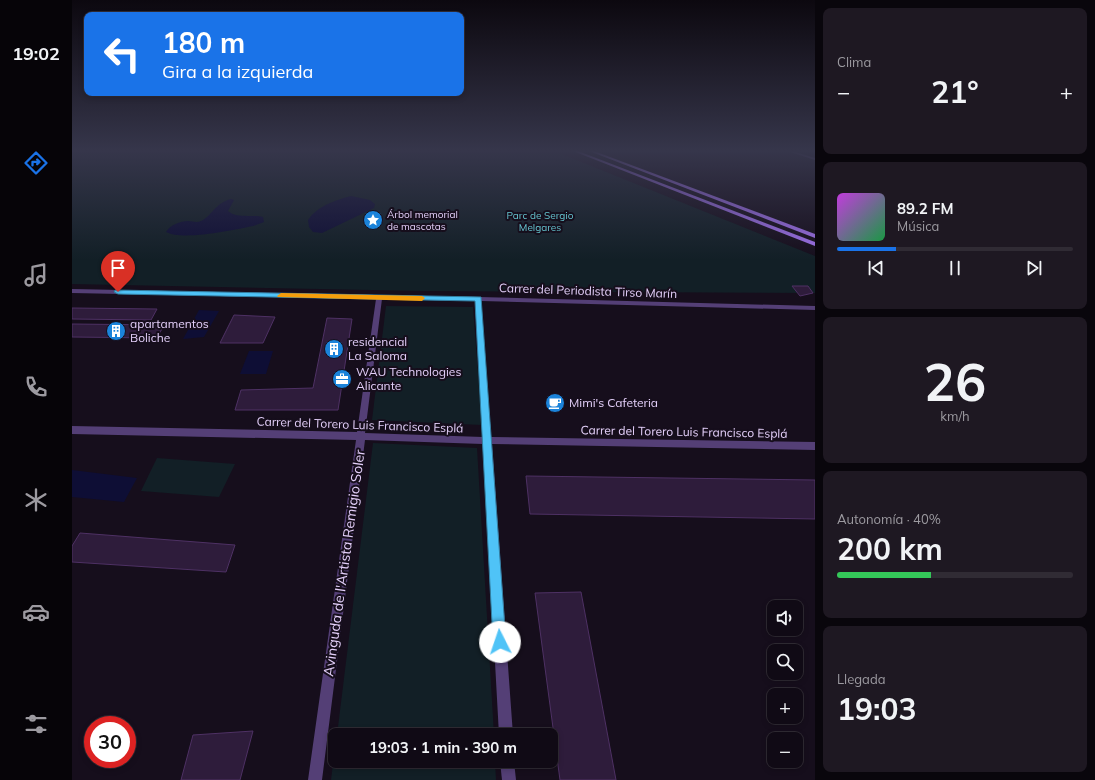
<!DOCTYPE html>
<html lang="es">
<meta charset="utf-8">
<style>
body{margin:0;font-family:Mulish,sans-serif;background:#1e1822;color:#f1f3f6;height:100vh;display:flex;flex-direction:column;font-size:15px;white-space:nowrap}
*{box-sizing:border-box;margin:0}
p{font-size:13px;color:#9c9aa0}
.icon{flex:none;width:22px;height:22px;fill:none;stroke:currentColor;stroke-width:2;stroke-linecap:round;stroke-linejoin:round}
.map{position:relative;flex:1;overflow:hidden}
.side{display:flex;flex-direction:column;gap:8px;padding:8px;background:#09060c;width:280px}
.side>*{flex:none}
.guide{position:absolute;left:12px;top:12px;width:380px;height:84px;border-radius:8px;box-shadow:0 2px 6px #0003,0 0 0 1px #302b34;background:#1a73e8;color:#fff;overflow:hidden}
.controls{position:absolute;left:695px;top:600px;display:grid;gap:8px}
.controls a{display:grid;place-items:center;width:36px;height:36px;border-radius:8px;background:#100a15;box-shadow:0 2px 6px #0003,0 0 0 1px #302b34;font-size:20px}
.speed{position:absolute;left:12px;top:716px;display:flex;gap:8px;font-size:20px;font-weight:700;text-align:center}
.speed>*{display:grid;place-content:center;width:52px;height:52px;border-radius:50%;background:#100a15;box-shadow:0 2px 6px #0003,0 0 0 1px #302b34;line-height:1}
.speed .limit{border:6px solid #d22;background:#fff;color:#111}
.pin{position:absolute;display:grid;place-items:center;width:34px;height:34px;color:#fff;margin:-41px -17px;border-radius:50% 50% 50% 0;rotate:-45deg;box-shadow:0 0 4px #0007}
.pin .icon{rotate:45deg}
.me{position:absolute;width:44px;margin:-22px;rotate:356deg;stroke-linejoin:round;filter:drop-shadow(0 0 3px #0008)}
.turn{display:flex;align-items:center;gap:14px;height:84px;padding:0 12px;font-size:18px}
.turn .icon{width:52px;height:52px;stroke-width:2.5}
.turn b{display:block;font-size:28px;line-height:34px}
.big{font-size:30px;font-weight:700;line-height:1.1}
.side .widget{flex:1;display:flex;flex-direction:column;justify-content:center;gap:6px;min-width:0;padding:0 14px;border-radius:8px;background:#1e1822}
.side .dial{align-items:center;gap:0}
.dial b{font-size:52px;line-height:1}
.song{display:flex;align-items:center;gap:12px}
.cover{width:48px;height:48px;border-radius:6px;background:linear-gradient(135deg,hsl(290 70% 55%),hsl(140 70% 35%))}
.played{height:4px;border-radius:2px;background:linear-gradient(90deg,#1a73e8 25%,#302b34 25%)}
.keys{display:flex;justify-content:space-around;direction:ltr}
.heat{display:flex;justify-content:space-between;align-items:center;font-size:22px;direction:ltr}
.charge{height:6px;border-radius:3px;background:linear-gradient(90deg,#34c759 40%,#302b34 0)}
.trip{position:absolute;left:256px;top:728px;width:230px;height:40px;border-radius:8px;background:#100a15;box-shadow:0 2px 6px #0003,0 0 0 1px #302b34;font-weight:700;line-height:40px;text-align:center}
main{display:flex;flex:1;min-height:0}
.dock{display:flex;flex-direction:column;width:72px;justify-content:space-around;align-items:center;background:#060408;color:#9c9aa0}
.dock .icon{width:28px;height:28px}
.dock .on{color:#1a73e8}
.dock b{font-size:18px;color:#f1f3f6}
.map>svg:first-child{display:block}
</style>
<main>
<nav class="dock">
<b>19:02</b>
<svg class="icon on" aria-label="directions" viewBox="0 0 24 24"><path d="M12 3l9 9-9 9-9-9zM9 14v-3h6M13 9l2 2-2 2"/></svg>
<svg class="icon" aria-label="music" viewBox="0 0 24 24"><path d="M9 18V5l10-2v13"/><circle cx="6" cy="18" r="3"/><circle cx="16" cy="16" r="3"/></svg>
<svg class="icon" aria-label="phone" viewBox="0 0 24 24"><path d="M5 4h4l2 5-3 2q2 4 5 5l2-3 5 2v4C11 20 4 13 5 4z"/></svg>
<svg class="icon" aria-label="climate" viewBox="0 0 24 24"><path d="M12 3v18M4 7l16 10M4 17L20 7"/></svg>
<svg class="icon" aria-label="car" viewBox="0 0 24 24"><path d="M5 17H2v-5l4-1 3-4h7l3 4 3 1v5h-3M9 17h6M6 11h13"/><circle cx="7" cy="17" r="2"/><circle cx="17" cy="17" r="2"/></svg>
<svg class="icon" aria-label="filters" viewBox="0 0 24 24"><path d="M4 7h16M4 17h16"/><circle cx="9" cy="7" r="2"/><circle cx="15" cy="17" r="2"/></svg>
</nav>
<div class="map">
<svg width="743" height="780" viewBox="0 0 743 780">
<rect width="100%" height="100%" fill="#160e1c"/>
<g fill="#121f26">
<polygon points="0,151 482,151 743,256 743,293 351,291 0,284"/>
<polygon points="314,306 401,307 410,425 300,420"/>
<polygon points="301,443 405,448 422,735 265,735"/>
<polygon points="85,458 163,464 147,497 69,491"/>
<polygon points="263,748 263,761 423,761 424,780 259,780"/>
</g>
<g fill="#0e0e35">
<path d="M 279,196 L 298,200 L 303,204 L 302,208 L 250,233 L 241,232 L 237,227 L 236,220 C 245,206 264,200 279,196 Z"/>
<path d="M 159,199 L 162,200 L 156,211 C 165,219 180,214 191,217 L 192,222 L 181,226 C 161,230 111,241 94,232 C 98,225 108,221 116,221 C 121,221 124,223 129,221 C 139,217 143,203 159,199 Z"/>
<polygon points="127,310 147,311 132,337 111,339"/>
<polygon points="177,351 201,351 194,374 168,374"/>
<polygon points="0,470 65,478 52,502 0,497"/>
</g>
<g fill="#2e1c3b" stroke="#4e3164">
<polygon points="720,286 736,286 741,293 728,296"/>
<polygon points="0,308 85,309 79,320 0,319"/>
<polygon points="162,315 203,317 191,343 148,343"/>
<polygon points="255,318 280,319 266,410 163,410 169,390 241,388"/>
<polygon points="0,324 92,325 85,338 0,337"/>
<polygon points="454,476 743,480 743,519 458,514"/>
<polygon points="8,533 163,545 154,572 0,562 0,546"/>
<polygon points="509,592 544,780 488,780 463,593"/>
<polygon points="181,731 168,780 109,780 121,735"/>
</g>
<g fill="none" stroke-linecap="round" stroke-linejoin="round">
<g fill="#543f76" fill-rule="evenodd">
<polygon points="715,151 720,151 743,158 743,160"/>
<path d="M 0,289 L 406,297 L 743,306 L 743,310 L 409,301 L 419,437 L 743,442 L 743,450 L 420,444 L 441,735 L 427,735 L 411,444 L 293,440 L 250,780 L 236,780 L 284,440 L 0,434 L 0,426 L 285,432 L 304,299 L 0,293 ZM 310,299 L 403,301 L 411,437 L 293,433 Z"/>
<polygon points="428,761 442,761 444,780 430,780"/>
</g>
<g fill="#a172ee" fill-rule="evenodd">
<polygon points="501,151 506,151 743,242 743,246"/>
<polygon points="517,151 522,151 743,234 743,238"/>
</g>
</g>
<linearGradient id="sky" x2="0" y2="1"><stop stop-color="#0c080f"/><stop offset="0.58" stop-color="#36364b"/><stop offset="1" stop-color="#36364b" stop-opacity="0"/></linearGradient>
<rect width="743" height="260" fill="url(#sky)"/>
<polygon fill="#4fc3f7" stroke="#337fa1" points="43,290 409,297 434,642 433,647 428,649 423,647 421,642 403,301 46,294 42,292"/>
<polygon fill="#f59e0b" points="209,293 350,296 353,298 350,301 206,297 205,296"/>
<defs>
<g id="sight-disc" transform="scale(1)"><circle r="9.5" fill="#1b83da" stroke="#160e1c"/><path d="M0-6L1.8-2.2L6-1.7L2.9 1.2L3.7 5.4L0 3.3L-3.7 5.4L-2.9 1.2L-6-1.7L-1.8-2.2Z" fill="#fff"/></g>
<g id="building-disc" transform="scale(1)"><circle r="9.5" fill="#1b83da" stroke="#160e1c"/><path d="M-4-6H4V6H1V3H-1V6H-4ZM-2.5-4.3h1.7v1.8h-1.7ZM.8-4.3h1.7v1.8H.8ZM-2.5-1h1.7V.8h-1.7ZM.8-1h1.7V.8H.8Z" fill="#fff"/></g>
<g id="office-disc" transform="scale(1)"><circle r="9.5" fill="#1b83da" stroke="#160e1c"/><path d="M-6-3h4V-5.5h4V-3h4V5H-6ZM-1-4.5V-3h2v-1.5ZM-6 0V1H6V0Z" fill="#fff"/></g>
<g id="cafe-disc" transform="scale(1)"><circle r="9.5" fill="#1b83da" stroke="#160e1c"/><path d="M-5.5-4.5H6V0H3Q3 3.5 0 3.5H-2.5Q-5.5 3.5-5.5 0ZM3-3.2v2h1.7v-2ZM-6 4.5H4V6H-6Z" fill="#fff"/></g>
</defs>
<g fill-rule="evenodd">
<use href="#sight-disc" x="301" y="220"/>
<use href="#building-disc" x="44" y="331"/>
<use href="#building-disc" x="262" y="349"/>
<use href="#office-disc" x="270" y="379"/>
<use href="#cafe-disc" x="483" y="403"/>
</g>
<g text-anchor="middle" stroke-width="4" stroke-linejoin="round" paint-order="stroke">
<g font-size="10" fill="#e3cff9" stroke="#160e1c" text-anchor="start">
<text x="315" y="218">Árbol memorial<tspan x="315" dy="12">de mascotas</tspan></text>
</g>
<g font-size="10" fill="#65c4cf" stroke="#160e1c">
<text x="468" y="219">Parc de Sergio<tspan x="468" dy="12">Melgares</tspan></text>
</g>
<g font-size="12" fill="#e3cff9" stroke="#160e1c">
<text transform="translate(516 291) rotate(2)" y="4">Carrer del Periodista Tirso Marín</text>
<text transform="translate(288 425) rotate(2)" y="4">Carrer del Torero Luis Francisco Esplá</text>
<text transform="translate(612 432) rotate(1)" y="4">Carrer del Torero Luis Francisco Esplá</text>
</g>
<g font-size="12" fill="#e3cff9" stroke="#160e1c" text-anchor="start">
<text x="58" y="328">apartamentos<tspan x="58" dy="14">Boliche</tspan></text>
<text x="276" y="346">residencial<tspan x="276" dy="14">La Saloma</tspan></text>
<text x="284" y="376">WAU Technologies<tspan x="284" dy="14">Alicante</tspan></text>
<text x="497" y="407">Mimi's Cafeteria</text>
</g>
<g font-size="14" fill="#e3cff9" stroke="#160e1c">
<text transform="translate(272 563) rotate(-82)" y="5">Avinguda de l'Artista Remigio Soler</text>
</g>
</g>
</svg>
<div class="controls">
<a><svg class="icon" aria-label="sound" viewBox="0 0 24 24"><path d="M4 9h4l5-4v14l-5-4H4zM17 9q2 3 0 6"/></svg></a>
<a><svg class="icon" aria-label="search" viewBox="0 0 24 24"><circle cx="10" cy="10" r="6"/><path d="M15 15l6 6"/></svg></a>
<a>+</a>
<a>−</a>
</div>
<div class="speed"><div class="limit">30</div></div>
<div class="pin" style="left:46px;top:292px;background:#d93025"><svg class="icon" aria-label="arrive" viewBox="0 0 24 24"><path d="M6 21V4h12l-3 4 3 4H6"/></svg></div>
<svg class="me" style="left:428px;top:642px" viewBox="-20 -20 40 40"><circle r="19" fill="#fff"/><path d="M0-13L10 11 0 6-10 11z" fill="#4fc3f7"/></svg>
<div class="trip">19:03 · 1 min · 390 m</div>
<div class="guide">
<div class="turn"><svg class="icon" aria-label="left" viewBox="0 0 24 24"><path d="M17 20v-9H6M10 6l-5 5 5 5"/></svg><div><b>180 m</b>Gira a la izquierda</div></div>
</div>
</div>
<section class="side">
<div class="widget"><p>Clima</p>
<div class="heat"><a>−</a><b class="big">21°</b><a>+</a></div>
</div>
<div class="widget">
<div class="song"><i class="cover"></i><div><b>89.2 FM</b><p>Música</p></div></div>
<div class="played"></div>
<div class="keys"><svg class="icon" aria-label="previous" viewBox="0 0 24 24"><path d="M18 5L8 12l10 7zM5 5v14"/></svg><svg class="icon" aria-label="pause" viewBox="0 0 24 24"><path d="M8 5v14M16 5v14"/></svg><svg class="icon" aria-label="next" viewBox="0 0 24 24"><path d="M6 5l10 7-10 7zM19 5v14"/></svg></div>
</div>
<div class="widget dial"><b>26</b><p>km/h</p></div>
<div class="widget"><p>Autonomía · 40%</p><b class="big">200 km</b><div class="charge"></div></div>
<div class="widget"><p>Llegada</p><b class="big">19:03</b></div>
</section>
</main>
